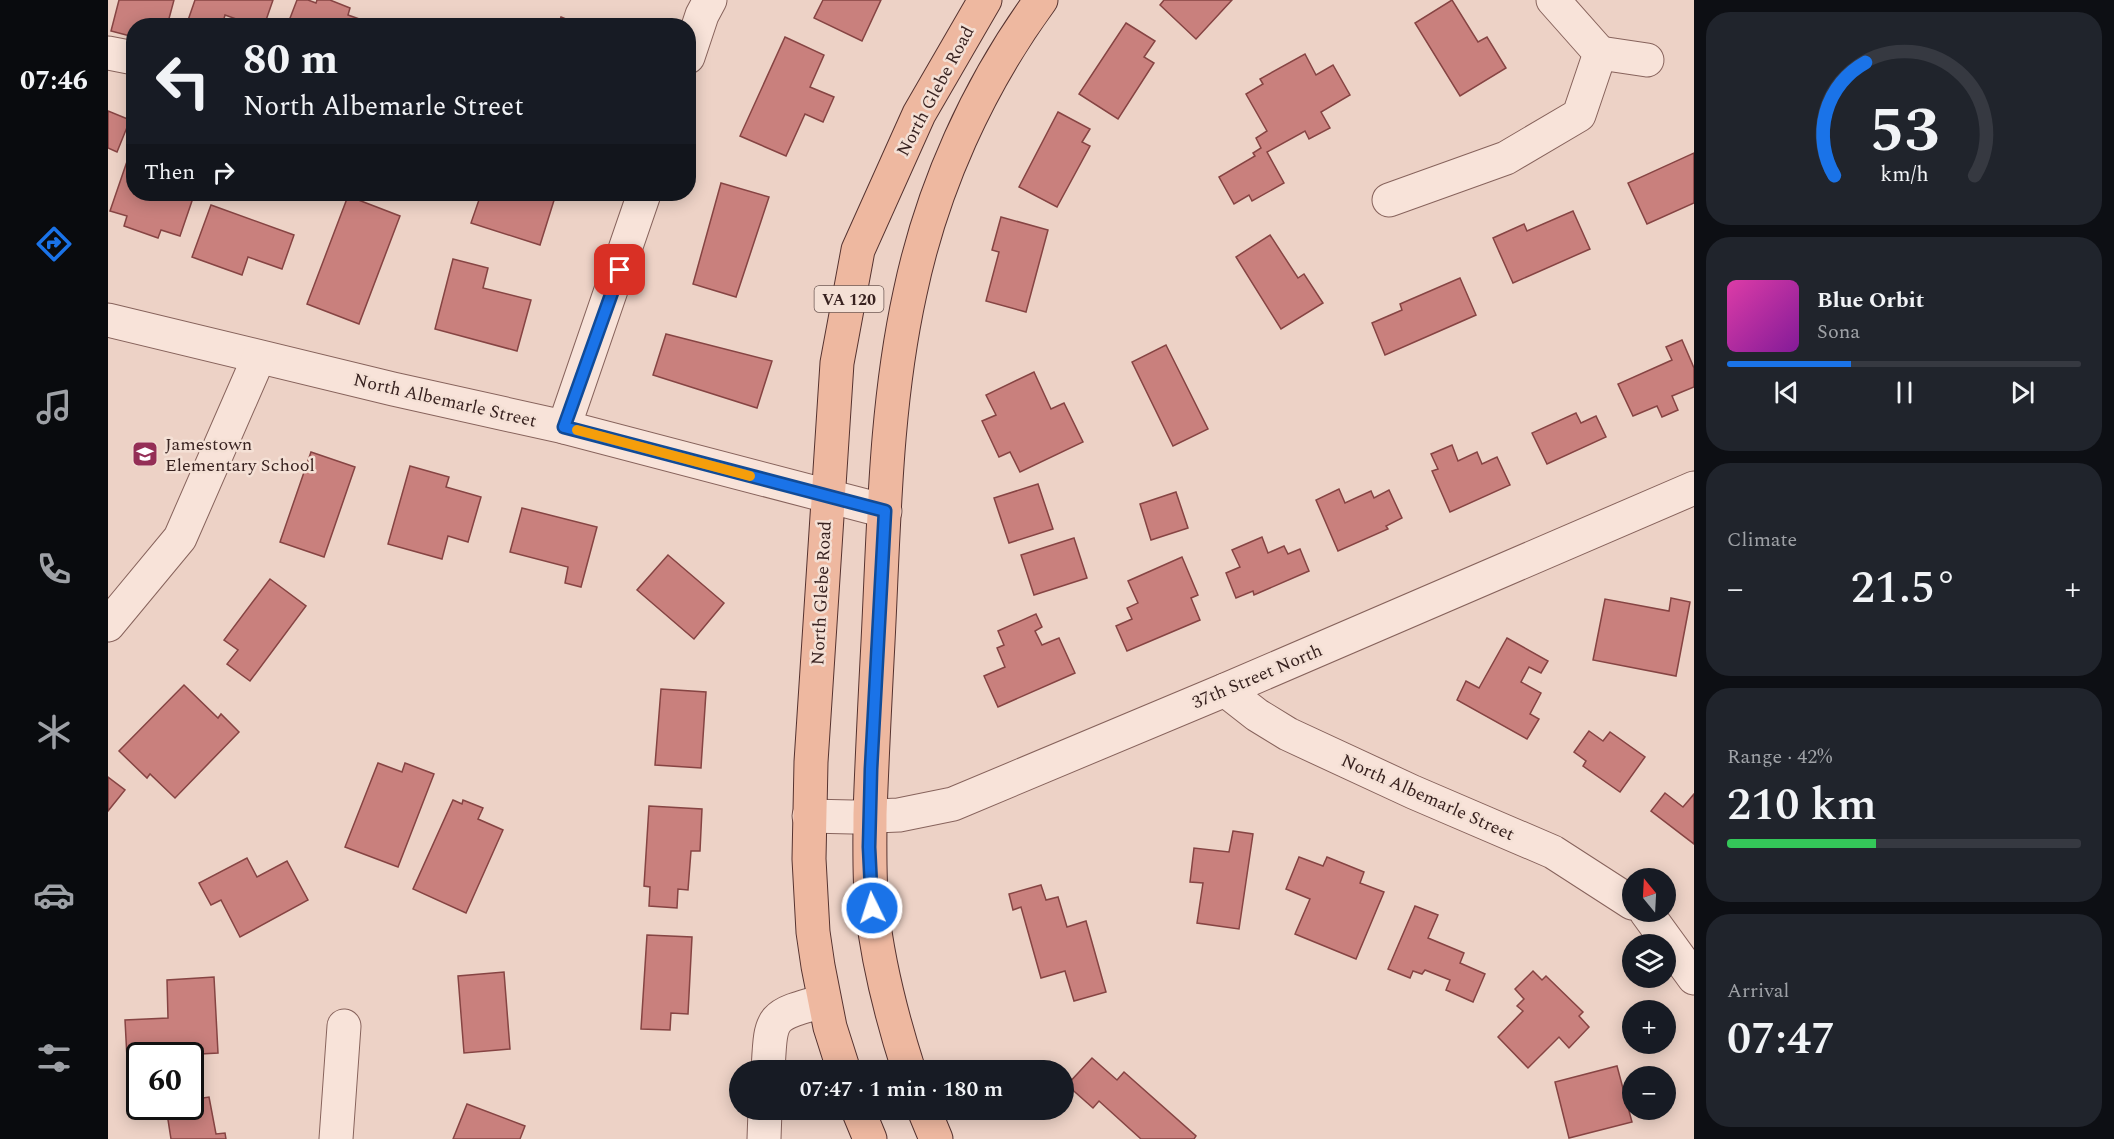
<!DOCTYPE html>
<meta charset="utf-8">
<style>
body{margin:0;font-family:Spectral,serif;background:#20242c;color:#f1f3f6;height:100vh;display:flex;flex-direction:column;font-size:22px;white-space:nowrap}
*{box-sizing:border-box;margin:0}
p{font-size:20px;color:#9ea1a6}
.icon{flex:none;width:33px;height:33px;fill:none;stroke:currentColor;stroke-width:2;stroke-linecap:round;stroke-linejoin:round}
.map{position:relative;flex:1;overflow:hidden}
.panel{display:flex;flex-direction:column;gap:12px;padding:12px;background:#0d0f14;width:420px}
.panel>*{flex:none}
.guide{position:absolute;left:18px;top:18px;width:570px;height:183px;border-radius:24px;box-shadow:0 3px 15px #0003;background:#171b24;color:#f1f3f6;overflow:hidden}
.needle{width:39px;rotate:342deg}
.controls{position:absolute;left:1514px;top:868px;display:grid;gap:12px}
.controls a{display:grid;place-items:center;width:54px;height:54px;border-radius:50%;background:#171b24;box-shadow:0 3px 15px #0003;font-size:30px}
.speed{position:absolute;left:18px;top:1042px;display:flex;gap:12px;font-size:30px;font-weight:700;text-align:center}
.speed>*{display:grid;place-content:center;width:78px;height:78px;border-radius:50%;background:#171b24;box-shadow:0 3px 15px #0003;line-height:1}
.speed .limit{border:3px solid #111;border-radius:9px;background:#fff;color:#111}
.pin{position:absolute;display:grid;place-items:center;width:51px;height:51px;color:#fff;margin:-26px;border-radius:12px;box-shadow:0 3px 9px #0006}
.me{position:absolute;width:66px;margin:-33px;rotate:356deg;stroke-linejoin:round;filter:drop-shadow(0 0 4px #0008)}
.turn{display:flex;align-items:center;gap:21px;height:126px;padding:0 18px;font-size:27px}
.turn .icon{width:78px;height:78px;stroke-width:2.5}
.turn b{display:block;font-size:42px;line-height:51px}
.then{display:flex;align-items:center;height:57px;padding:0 18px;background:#0003;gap:12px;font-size:22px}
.big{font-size:45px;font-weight:600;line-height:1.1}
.panel .card{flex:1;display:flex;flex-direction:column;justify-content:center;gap:9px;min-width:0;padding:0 21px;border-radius:24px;background:#20242c}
.panel .dial{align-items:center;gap:0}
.dial svg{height:156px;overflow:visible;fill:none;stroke:#363941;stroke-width:7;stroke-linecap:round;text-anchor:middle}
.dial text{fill:#f1f3f6;stroke:none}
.song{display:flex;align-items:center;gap:18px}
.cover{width:72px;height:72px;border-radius:9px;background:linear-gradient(135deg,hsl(320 70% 55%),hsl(290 70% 35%))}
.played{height:6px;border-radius:3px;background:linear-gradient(90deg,#1a73e8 35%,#363941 35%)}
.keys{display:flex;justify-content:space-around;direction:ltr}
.heat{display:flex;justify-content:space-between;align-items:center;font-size:33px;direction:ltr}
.charge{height:9px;border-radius:4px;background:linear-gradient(90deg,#34c759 42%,#363941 0)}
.trip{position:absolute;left:621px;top:1060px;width:345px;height:60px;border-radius:30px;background:#171b24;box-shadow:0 3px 15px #0003;font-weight:600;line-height:60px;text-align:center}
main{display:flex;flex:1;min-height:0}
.tab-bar{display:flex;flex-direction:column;width:108px;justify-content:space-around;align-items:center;background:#090b0e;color:#9ea1a6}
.tab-bar .icon{width:42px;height:42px}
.tab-bar .selected{color:#1a73e8}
.tab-bar b{font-size:27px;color:#f1f3f6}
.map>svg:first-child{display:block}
</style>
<main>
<nav class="tab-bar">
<b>07:46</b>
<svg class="icon selected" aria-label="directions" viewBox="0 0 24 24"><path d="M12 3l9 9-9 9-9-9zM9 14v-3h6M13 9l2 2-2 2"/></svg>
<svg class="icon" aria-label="music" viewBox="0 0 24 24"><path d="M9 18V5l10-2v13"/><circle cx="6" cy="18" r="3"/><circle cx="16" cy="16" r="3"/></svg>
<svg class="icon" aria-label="phone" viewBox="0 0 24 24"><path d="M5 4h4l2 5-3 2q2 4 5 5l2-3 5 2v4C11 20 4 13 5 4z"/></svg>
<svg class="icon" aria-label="climate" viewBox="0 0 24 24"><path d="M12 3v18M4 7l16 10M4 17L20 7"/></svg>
<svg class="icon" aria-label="car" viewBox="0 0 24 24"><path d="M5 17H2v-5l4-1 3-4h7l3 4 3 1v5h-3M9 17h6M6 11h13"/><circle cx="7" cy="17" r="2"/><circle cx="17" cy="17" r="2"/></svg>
<svg class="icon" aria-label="filters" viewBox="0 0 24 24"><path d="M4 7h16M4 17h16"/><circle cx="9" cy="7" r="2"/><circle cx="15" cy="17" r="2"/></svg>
</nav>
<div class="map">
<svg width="1586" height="1139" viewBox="0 0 1586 1139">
<rect width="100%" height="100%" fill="#edd2c6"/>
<g fill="#c9807d" stroke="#864443" stroke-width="1.5">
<polygon points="11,0 66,0 59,26 26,26 26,37 3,31"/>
<polygon points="87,0 165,0 156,26 148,26 117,15 114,26 78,26"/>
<polygon points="189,0 200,0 208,3 209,0 222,0 242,8 240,15 257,21 255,26 179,26"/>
<polygon points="715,0 773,0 754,41 706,18"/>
<polygon points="1056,0 1124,0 1088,39 1052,5"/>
<polygon points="1344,0 1370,42 1379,37 1398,68 1352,96 1307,23"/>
<polygon points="453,17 475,26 450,26"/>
<polygon points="1018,23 1047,41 1036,57 1046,63 1010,119 971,94"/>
<polygon points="677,37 716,55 702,87 726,97 715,122 697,114 678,156 632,136"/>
<polygon points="1197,54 1208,75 1225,65 1242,95 1213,112 1222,128 1201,139 1197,131 1159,152 1176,183 1144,201 1141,195 1126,204 1111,177 1147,156 1145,153 1153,148 1148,138 1159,131 1138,94 1155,84 1152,79"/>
<polygon points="0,111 22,120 9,152 0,148"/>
<polygon points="950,112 982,129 974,142 982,146 949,207 911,187"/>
<polygon points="26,141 26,194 71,194 85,198 72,236 53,230 50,238 16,226 19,216 2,211"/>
<polygon points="1586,153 1586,203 1539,224 1520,183"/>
<polygon points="613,183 661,197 628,297 585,284"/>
<polygon points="373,194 394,195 394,194 448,194 432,245 363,223"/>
<polygon points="240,196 292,216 251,324 199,304"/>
<polygon points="103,205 186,235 174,269 140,257 134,275 84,257"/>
<polygon points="1465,211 1482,249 1405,283 1385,238 1416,224 1419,231"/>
<polygon points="893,217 940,230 918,312 878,301 891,252 884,250"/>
<polygon points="1162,235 1190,278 1196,274 1215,303 1173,329 1128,257"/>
<polygon points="345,259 380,268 375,288 423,300 409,351 327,329"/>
<polygon points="1352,278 1368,315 1277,355 1264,323 1294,310 1292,304"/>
<polygon points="558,334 664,361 649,408 545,375"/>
<polygon points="1574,340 1586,368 1586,387 1564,396 1570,410 1554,417 1549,406 1525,416 1510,384 1564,360 1558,347"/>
<polygon points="1058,345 1100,429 1065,446 1024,362"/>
<polygon points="926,372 943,409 956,403 975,442 912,472 902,452 891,457 874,421 888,415 878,395"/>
<polygon points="1468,413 1473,423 1488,416 1498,437 1439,464 1424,433"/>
<polygon points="1344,445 1350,461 1369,452 1374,464 1389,457 1402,485 1342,512 1324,471 1330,469 1323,454"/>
<polygon points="203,452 247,467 216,557 172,542"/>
<polygon points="302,466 341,477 338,487 373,497 360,542 340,536 334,559 280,544"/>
<polygon points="930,484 945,529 901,543 886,498"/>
<polygon points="1231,489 1237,503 1263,491 1266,498 1281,490 1294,518 1278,526 1280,529 1230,551 1208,500"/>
<polygon points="1068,492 1080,528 1043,540 1032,504"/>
<polygon points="414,508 489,527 473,587 457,583 460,567 402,552"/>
<polygon points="1154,537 1160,553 1176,546 1180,554 1192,549 1201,571 1146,595 1145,591 1128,598 1118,573 1132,567 1124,550"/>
<polygon points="966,538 979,578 926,595 913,555"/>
<polygon points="560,555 616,603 586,639 529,590"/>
<polygon points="1074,557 1090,595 1083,598 1092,620 1019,651 1008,626 1024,619 1019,608 1030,603 1020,581"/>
<polygon points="162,579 198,606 142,681 119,664 130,650 116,640"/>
<polygon points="1563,598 1582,602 1568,676 1485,660 1497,599 1561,611"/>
<polygon points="928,614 934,627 927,631 934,645 951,638 967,673 890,707 876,676 897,667 889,648 896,645 890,631"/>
<polygon points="1399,638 1440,661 1433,673 1421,667 1413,682 1433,693 1422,714 1431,719 1419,739 1349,700 1358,681 1371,688"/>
<polygon points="76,685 110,718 113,714 131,732 67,798 42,774 39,778 11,751"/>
<polygon points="553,689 598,692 593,768 547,765"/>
<polygon points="1481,731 1495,741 1502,732 1537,757 1512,792 1475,766 1478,761 1466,752"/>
<polygon points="270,763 294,772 297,763 326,774 290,867 237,847"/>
<polygon points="0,777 17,790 0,811"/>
<polygon points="1557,793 1575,807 1586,794 1586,844 1543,811"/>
<polygon points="345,800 354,804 355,800 375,808 370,819 395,830 358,913 305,889"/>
<polygon points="541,806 594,809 592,851 583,851 580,890 570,889 569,908 541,906 542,887 536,886"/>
<polygon points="1125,831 1145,834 1131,929 1089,923 1095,883 1082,882 1086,848 1121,852"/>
<polygon points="1191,857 1215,866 1219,857 1256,872 1252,883 1276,892 1248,959 1187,934 1202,899 1178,889"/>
<polygon points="139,858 149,877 179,861 200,900 132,937 113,900 103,905 91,883"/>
<polygon points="933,885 938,900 950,897 959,927 978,921 998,992 966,1001 957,971 933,978 913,907 905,910 901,894"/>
<polygon points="1307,906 1330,915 1320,938 1356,953 1352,963 1377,974 1365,1002 1338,990 1342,980 1317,970 1314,974 1305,971 1302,978 1280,969"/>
<polygon points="539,935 584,937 580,1014 563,1013 562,1030 533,1029"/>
<polygon points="1425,971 1434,980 1438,976 1475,1012 1471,1016 1481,1027 1461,1048 1451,1037 1420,1068 1390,1037 1415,1011 1409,1006 1416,999 1407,989"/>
<polygon points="396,972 402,1049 356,1053 350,976"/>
<polygon points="106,977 110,1053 19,1058 17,1020 60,1018 59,980"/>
<polygon points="984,1058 1009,1080 1016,1072 1088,1136 1086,1139 1033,1139 991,1101 985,1108 959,1085"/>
<polygon points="1509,1066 1524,1122 1461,1138 1447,1082"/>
<polygon points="101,1097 108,1134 117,1133 118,1139 63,1139 58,1107 82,1107 82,1100"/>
<polygon points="359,1104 417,1126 412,1139 345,1139"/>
</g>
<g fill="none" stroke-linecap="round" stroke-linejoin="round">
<g stroke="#87635c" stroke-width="35">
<g id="minor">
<polyline points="0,53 26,58"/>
<polyline points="1492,53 1539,60"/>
<polyline points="580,57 594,15 602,0"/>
<polyline points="1281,200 1398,158 1471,115 1492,53 1445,0"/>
<polyline points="0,320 285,389 456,427 777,511"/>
<polyline points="456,427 536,194"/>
<polyline points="0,625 72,538 151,357"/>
<polyline points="1117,690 1149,715 1180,734 1305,792 1445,852 1524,903"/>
<polyline points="701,816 744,817 791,815 845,804 1117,690 1586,488"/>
<polyline points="1538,912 1586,978"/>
<path d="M 660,1071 C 663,1015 661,1016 716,1001"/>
<polyline points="228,1139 236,1026"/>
<polyline points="656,1139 657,1110"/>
</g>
</g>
<g stroke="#563330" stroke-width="35">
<g id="major">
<polyline points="736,1071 722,1027 710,966 705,932 701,859 703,762 729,363 750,250 811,114 877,0"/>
<path d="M 801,1071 C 784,1018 770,964 764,909 C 761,877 762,846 762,814 C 764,757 767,699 770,642 C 776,525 777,407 802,293 C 824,188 870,86 933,0"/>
<polyline points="750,1110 762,1139"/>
<polyline points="816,1110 828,1139"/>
</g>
</g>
<use href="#minor" stroke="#f8e3d9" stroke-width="33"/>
<use href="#major" stroke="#eeb8a0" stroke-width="33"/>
</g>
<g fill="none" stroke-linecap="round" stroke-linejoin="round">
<g stroke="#114b97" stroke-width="15">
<polyline id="route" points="512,270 456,427 777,511 763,769 761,847 764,908"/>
</g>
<use href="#route" stroke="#1a73e8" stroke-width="10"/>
<polyline stroke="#f59e0b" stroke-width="10" points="469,430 642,476"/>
</g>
<defs>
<g id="school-square" transform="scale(1.35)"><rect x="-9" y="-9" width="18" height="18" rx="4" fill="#942e56" stroke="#f4e0d5"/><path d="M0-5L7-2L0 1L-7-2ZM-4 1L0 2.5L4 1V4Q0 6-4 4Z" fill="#fff"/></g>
</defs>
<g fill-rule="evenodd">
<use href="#school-square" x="37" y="454"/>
</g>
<g text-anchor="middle" stroke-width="5" stroke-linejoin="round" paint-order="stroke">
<rect fill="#f4e0d5" stroke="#705b56" stroke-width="1.5" x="706.5" y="286" width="69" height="26" rx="4.5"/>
<g font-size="16" font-weight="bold" fill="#382220">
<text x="741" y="305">VA 120</text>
</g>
<g font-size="18" fill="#382220" stroke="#f4e0d5">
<text transform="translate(827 91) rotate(-62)" y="6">North Glebe Road</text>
<text transform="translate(337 400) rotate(13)" y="6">North Albemarle Street</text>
<text transform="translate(713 593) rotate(-87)" y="6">North Glebe Road</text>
<text transform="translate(1149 676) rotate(-23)" y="6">37th Street North</text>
<text transform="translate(1320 797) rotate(24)" y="6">North Albemarle Street</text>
</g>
<g font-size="18" fill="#382220" stroke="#f4e0d5" text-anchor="start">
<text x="57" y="450">Jamestown<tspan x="57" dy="21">Elementary School</tspan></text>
</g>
</g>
</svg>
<div class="controls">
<a><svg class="needle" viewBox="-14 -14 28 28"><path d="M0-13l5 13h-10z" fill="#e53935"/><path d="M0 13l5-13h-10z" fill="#9ea1a6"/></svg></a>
<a><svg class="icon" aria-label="layers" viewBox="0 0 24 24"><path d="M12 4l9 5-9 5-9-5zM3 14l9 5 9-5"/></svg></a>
<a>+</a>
<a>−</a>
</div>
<div class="speed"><div class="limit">60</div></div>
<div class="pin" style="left:512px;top:270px;background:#d93025"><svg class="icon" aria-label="arrive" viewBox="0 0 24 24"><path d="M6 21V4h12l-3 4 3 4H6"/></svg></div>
<svg class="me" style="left:764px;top:908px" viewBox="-20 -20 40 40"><circle r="17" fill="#1a73e8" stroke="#fff" stroke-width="3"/><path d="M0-11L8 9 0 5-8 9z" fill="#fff"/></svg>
<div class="trip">07:47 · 1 min · 180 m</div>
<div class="guide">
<div class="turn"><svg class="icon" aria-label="left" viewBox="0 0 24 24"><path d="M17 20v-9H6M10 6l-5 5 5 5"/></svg><div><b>80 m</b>North Albemarle Street</div></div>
<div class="then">Then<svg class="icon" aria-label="right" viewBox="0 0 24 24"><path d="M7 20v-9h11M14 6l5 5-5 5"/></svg></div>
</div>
</div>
<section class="panel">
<div class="card dial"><svg viewBox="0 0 100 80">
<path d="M14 69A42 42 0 1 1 86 69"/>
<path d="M14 69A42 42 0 0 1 30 11" stroke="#1a73e8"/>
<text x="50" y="56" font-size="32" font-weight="700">53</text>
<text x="50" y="72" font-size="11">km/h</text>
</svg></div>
<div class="card">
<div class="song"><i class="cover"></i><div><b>Blue Orbit</b><p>Sona</p></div></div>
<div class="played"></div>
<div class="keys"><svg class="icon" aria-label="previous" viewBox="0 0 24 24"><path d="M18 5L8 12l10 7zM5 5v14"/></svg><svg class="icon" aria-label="pause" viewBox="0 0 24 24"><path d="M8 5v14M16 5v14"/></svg><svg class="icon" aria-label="next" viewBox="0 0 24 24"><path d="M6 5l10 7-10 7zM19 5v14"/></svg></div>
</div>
<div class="card"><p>Climate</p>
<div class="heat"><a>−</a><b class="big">21.5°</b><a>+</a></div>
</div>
<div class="card"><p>Range · 42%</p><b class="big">210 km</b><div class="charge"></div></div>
<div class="card"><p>Arrival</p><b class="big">07:47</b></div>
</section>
</main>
